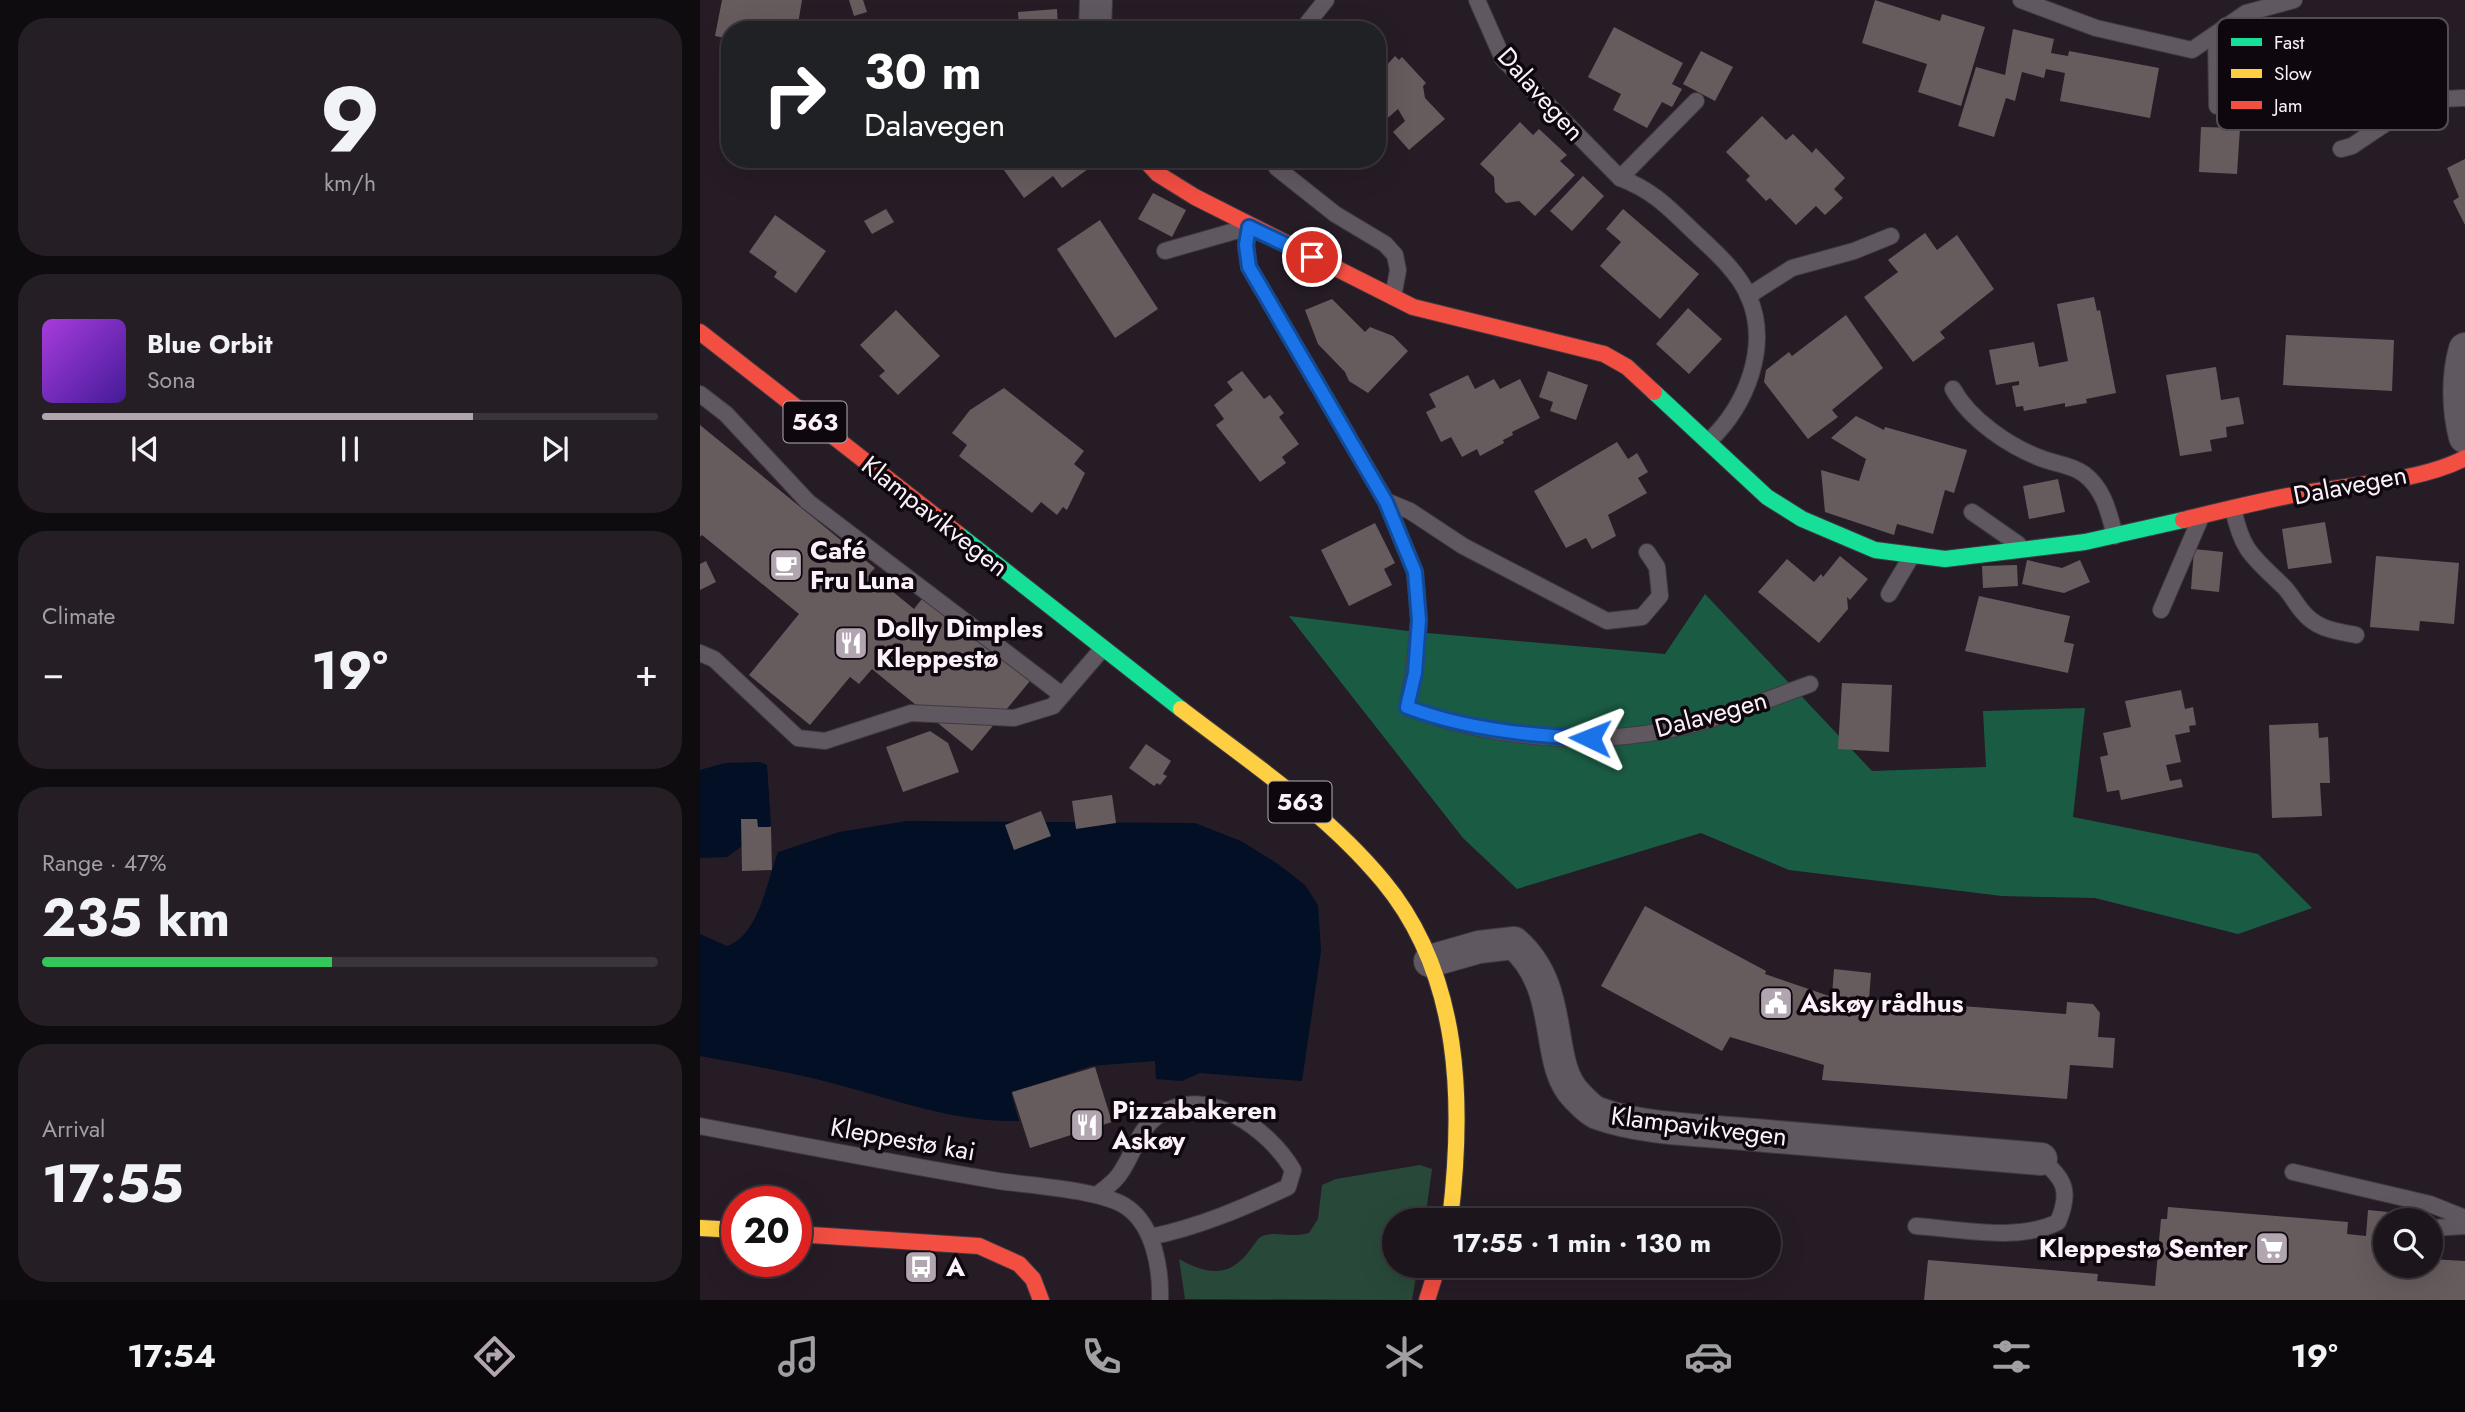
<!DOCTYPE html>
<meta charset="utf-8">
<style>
body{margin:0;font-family:Jost,sans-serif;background:#251e25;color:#f1f3f6;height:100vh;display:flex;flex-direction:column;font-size:26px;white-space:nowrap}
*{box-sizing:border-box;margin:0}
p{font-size:23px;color:#a09fa3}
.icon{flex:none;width:38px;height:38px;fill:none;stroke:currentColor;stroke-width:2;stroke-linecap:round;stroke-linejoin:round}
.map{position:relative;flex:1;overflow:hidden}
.details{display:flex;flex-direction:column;gap:18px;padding:18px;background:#0f0c0f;width:700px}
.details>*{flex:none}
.top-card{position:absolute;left:21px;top:21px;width:665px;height:147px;border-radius:28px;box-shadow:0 7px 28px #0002,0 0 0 2px #3a343b;background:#202124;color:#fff;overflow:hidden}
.controls{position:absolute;left:1673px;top:1208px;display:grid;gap:14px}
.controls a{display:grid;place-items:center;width:70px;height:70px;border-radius:50%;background:#1c151c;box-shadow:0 7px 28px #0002,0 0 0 2px #3a343b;font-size:35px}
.speed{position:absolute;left:21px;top:1186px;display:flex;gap:14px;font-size:35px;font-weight:700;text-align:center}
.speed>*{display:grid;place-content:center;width:91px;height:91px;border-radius:50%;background:#1c151c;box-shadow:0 7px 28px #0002,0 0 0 2px #3a343b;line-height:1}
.speed .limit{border:10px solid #d22;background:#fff;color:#111}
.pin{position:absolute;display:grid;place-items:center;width:60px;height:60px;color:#fff;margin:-30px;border:4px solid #fff;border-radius:50%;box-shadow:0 2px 7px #0007}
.me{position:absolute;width:77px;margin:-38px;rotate:272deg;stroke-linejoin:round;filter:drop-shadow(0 0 5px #0008)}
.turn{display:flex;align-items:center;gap:24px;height:147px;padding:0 28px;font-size:32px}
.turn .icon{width:91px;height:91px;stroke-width:2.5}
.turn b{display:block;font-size:49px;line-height:60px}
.big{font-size:52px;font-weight:700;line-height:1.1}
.details .card{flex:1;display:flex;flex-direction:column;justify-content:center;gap:10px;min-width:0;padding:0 24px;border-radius:28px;background:#251e25}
.details .dial{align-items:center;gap:0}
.dial b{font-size:91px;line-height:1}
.song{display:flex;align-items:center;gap:21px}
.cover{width:84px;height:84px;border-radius:10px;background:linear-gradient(135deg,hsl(280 70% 55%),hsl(260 70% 35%))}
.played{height:7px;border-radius:4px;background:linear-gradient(90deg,#b1a6b0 70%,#3a343b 70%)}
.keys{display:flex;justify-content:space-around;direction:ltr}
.heat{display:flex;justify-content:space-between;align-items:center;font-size:38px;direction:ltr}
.charge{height:10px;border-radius:5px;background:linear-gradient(90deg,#34c759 47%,#3a343b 0)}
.trip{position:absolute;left:682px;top:1208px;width:399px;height:70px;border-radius:35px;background:#1c151c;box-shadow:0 7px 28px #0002,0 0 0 2px #3a343b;font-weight:700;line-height:70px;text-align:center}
.tab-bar{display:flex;height:112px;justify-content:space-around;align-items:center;background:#0b080b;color:#a09fa3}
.tab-bar .icon{width:49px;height:49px}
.tab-bar .current{color:#b1a6b0}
.tab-bar b{font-size:32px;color:#f1f3f6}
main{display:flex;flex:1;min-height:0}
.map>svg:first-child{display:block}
</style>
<main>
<section class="details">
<div class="card dial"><b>9</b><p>km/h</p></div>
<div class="card">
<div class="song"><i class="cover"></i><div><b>Blue Orbit</b><p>Sona</p></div></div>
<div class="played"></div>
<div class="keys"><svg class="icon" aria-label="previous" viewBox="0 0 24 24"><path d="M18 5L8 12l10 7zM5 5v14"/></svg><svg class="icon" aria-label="pause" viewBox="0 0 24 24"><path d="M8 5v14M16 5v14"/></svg><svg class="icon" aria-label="next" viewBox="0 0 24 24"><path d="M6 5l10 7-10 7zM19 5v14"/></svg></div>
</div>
<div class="card"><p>Climate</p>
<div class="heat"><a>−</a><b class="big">19°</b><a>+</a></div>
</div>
<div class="card"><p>Range · 47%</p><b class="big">235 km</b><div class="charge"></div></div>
<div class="card"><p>Arrival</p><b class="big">17:55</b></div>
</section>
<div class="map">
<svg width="1765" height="1300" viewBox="0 0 1765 1300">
<rect width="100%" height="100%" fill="#261c26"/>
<path fill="#28493a" d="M 720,1165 L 732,1169 L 725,1220 L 695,1220 L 695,1265 L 718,1265 L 712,1300 L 485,1299 L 479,1259 C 506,1274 529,1279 550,1250 C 555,1244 558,1236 566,1235 C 579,1232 590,1238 609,1233 L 618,1219 L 622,1185 L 636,1179 Z"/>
<polygon fill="#1a5c43" points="1005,594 1172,771 1286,767 1283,711 1385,708 1373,817 1558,854 1612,908 1538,934 1395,898 1302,896 1089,870 1001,833 817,889 763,838 589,616 716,632 965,654"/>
<g fill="#030f24">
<polygon points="60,762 67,765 71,825 27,857 0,858 0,770 25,763"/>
<path d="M 207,821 L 495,823 L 541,841 L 578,864 L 605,885 L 618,905 L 621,951 L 602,1081 L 500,1073 L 482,1081 L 456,1079 L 455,1061 L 391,1066 L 311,1093 L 319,1121 C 250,1123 182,1095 116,1079 C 78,1070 38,1063 0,1056 L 0,934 L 27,946 C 59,935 67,881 78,852 L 139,832 Z"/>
</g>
<g fill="#665c5e">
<polygon points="22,0 102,0 97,30 30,30 30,39 15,36"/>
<polygon points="149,0 163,0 167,12 154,16"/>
<polygon points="1175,0 1240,21 1242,14 1285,27 1261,106 1218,92 1227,64 1162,43"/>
<polygon points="357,9 358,30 319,30 318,12"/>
<polygon points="914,27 983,63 972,84 982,89 972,107 962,102 947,128 913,110 921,94 888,77"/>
<polygon points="1313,29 1354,39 1351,53 1368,56 1369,51 1459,68 1450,118 1360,101 1365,73 1346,69 1344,78 1322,72 1315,101 1306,98 1294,137 1258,126 1276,67 1305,75"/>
<polygon points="1001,51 1033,67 1015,101 983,84"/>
<polygon points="677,56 686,66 695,56 699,60 702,57 726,83 723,86 725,98 745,119 709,150 693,132 705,121 698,109 683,122 677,115"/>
<polygon points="1062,116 1086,140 1093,134 1112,153 1116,148 1145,178 1134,189 1143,198 1125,215 1116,206 1096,225 1070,198 1066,201 1046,180 1050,176 1026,152"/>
<polygon points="820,122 833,135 839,129 867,155 860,161 875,175 835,216 819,201 806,203 795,192 794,177 780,164"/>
<polygon points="1501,127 1540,128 1537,174 1499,172"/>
<polygon points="296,159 395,159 386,166 388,169 362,188 353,176 324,198"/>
<polygon points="1765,159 1765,225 1753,201 1759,197 1747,168"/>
<polygon points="883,176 904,196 872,231 850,211"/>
<polygon points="453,193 486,210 472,237 438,219"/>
<polygon points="186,209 194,222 172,234 164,221"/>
<polygon points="923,209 999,274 960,319 900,266 921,242 906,229"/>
<polygon points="75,215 126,251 96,293 74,277 77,272 49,252"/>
<polygon points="400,220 458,309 415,338 357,249"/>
<polygon points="1225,233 1237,250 1257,235 1294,289 1240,332 1245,338 1213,362 1164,297 1198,272 1188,260"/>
<polygon points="1394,297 1397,311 1400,310 1416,393 1386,399 1387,403 1365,407 1365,403 1324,411 1323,406 1316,407 1312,386 1319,385 1319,381 1296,385 1289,350 1334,342 1339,367 1368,361 1357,304"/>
<polygon points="632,299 665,332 670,327 693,336 708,351 668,393 649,381 645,372 618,344 605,310"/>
<polygon points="988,308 1022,339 989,374 956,344"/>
<polygon points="196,310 240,356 198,395 179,376 185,371 160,345"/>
<polygon points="1146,315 1183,368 1132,410 1138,417 1108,439 1064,382 1066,370 1089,352 1092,356"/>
<polygon points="1586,335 1694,340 1692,391 1583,385"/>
<polygon points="1516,367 1521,400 1539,397 1544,424 1526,427 1527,437 1510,440 1512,451 1480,456 1466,375"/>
<polygon points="542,371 564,399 570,395 584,413 579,417 599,444 582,457 586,463 560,482 516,425 524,419 514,405 533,390 527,382"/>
<polygon points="848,371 888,385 876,420 850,411 853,402 839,397"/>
<polygon points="768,375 775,389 794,379 800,389 820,379 840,418 812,432 813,435 803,440 804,443 780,456 777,449 762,457 751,437 741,442 726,412 736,407 729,394"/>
<polygon points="304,388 384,451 374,464 385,473 367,510 363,507 357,515 341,502 332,513 259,456 267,445 252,433 270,410"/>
<polygon points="1156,416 1184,430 1185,427 1267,450 1254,493 1245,490 1233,534 1197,524 1194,535 1125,512 1121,470 1159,481 1166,459 1131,438"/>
<polygon points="0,425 175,568 170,573 214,609 225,595 330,681 272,751 172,669 159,684 150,677 110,725 49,675 99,614 2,535 0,537"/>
<polygon points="917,442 928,459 937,453 948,472 938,478 947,493 908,515 916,536 892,549 886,538 866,548 834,491"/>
<polygon points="1358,479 1365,512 1329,519 1323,486"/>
<polygon points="1625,522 1632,563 1588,569 1582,529"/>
<polygon points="675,523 695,563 684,569 692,585 649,606 621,550"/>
<polygon points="1494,549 1523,552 1519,592 1491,589"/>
<polygon points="1140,556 1168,579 1150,600 1147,597 1148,609 1119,643 1058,592 1087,559 1114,582 1121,574 1123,577"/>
<polygon points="1676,556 1759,563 1754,624 1720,621 1719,631 1670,627"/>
<polygon points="1327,560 1362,568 1380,560 1390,582 1364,593 1322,584"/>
<polygon points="6,561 16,582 0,590 0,564"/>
<polygon points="1317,565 1318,586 1283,588 1282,566"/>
<polygon points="1279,596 1370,616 1364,642 1374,644 1368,673 1265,651"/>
<polygon points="1142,683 1192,685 1189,752 1138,749"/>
<polygon points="1481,690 1485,709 1493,707 1496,725 1489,726 1490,732 1475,735 1481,762 1466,765 1470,781 1481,779 1483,787 1421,800 1419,790 1407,792 1400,757 1408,755 1403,733 1431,727 1425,701"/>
<polygon points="1618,723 1619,738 1628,737 1630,783 1620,783 1622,816 1572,818 1569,725"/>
<polygon points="230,731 248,743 259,772 203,792 186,747"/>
<polygon points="446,744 471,761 463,774 467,776 460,785 457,783 454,786 429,768"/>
<polygon points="412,795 416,823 376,829 372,801"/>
<polygon points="341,811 351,836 314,850 305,825"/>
<polygon points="41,819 57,819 58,827 71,827 72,870 42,871"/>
<polygon points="945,906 1066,971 1065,974 1129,996 1132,996 1134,969 1171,973 1169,999 1366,1014 1367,1002 1393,1004 1400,1013 1398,1037 1415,1038 1413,1068 1370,1065 1367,1099 1122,1080 1124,1065 1030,1037 1022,1051 901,986"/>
<polygon points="395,1067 412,1122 330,1148 312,1092"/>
<polygon points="1468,1207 1648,1222 1647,1234 1666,1236 1668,1210 1698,1213 1698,1220 1685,1220 1685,1265 1731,1265 1731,1259 1765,1261 1765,1300 1224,1300 1228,1260 1398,1274 1397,1281 1455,1286 1461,1219 1467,1219"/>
</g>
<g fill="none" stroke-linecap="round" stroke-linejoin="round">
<g stroke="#413941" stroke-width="18">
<g id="lane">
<path d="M 777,0 L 803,59 L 920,178 C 952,190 968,207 992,230 C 1012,249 1037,270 1048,295 C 1071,346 1046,406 1009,441"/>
<polyline points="1321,0 1396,28 1492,50 1546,13 1594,0"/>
<polyline points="602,30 626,0"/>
<polyline points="1516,34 1517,106"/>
<path d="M 1641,149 L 1652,146 C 1690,121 1717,97 1765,98"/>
<polyline points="573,159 577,168 635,214 685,244 695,255 698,270 693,297"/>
<polyline points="920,178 996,101"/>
<path d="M 465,251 L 549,227 L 546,245 L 549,267 L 686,501 L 715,572 L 719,620 L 714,673 L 707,707 C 785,737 884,747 967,730 C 1015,721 1064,701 1110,684"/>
<polyline points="1048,296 1092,268 1154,251 1191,236"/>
<path d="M 1253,389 C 1270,420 1310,447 1343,459 C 1356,464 1372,465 1384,474 C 1404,489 1409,513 1415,536"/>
<polyline points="0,394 26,414 108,502 362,695"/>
<polyline points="686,501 710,511 763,546 907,621 942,617 960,596 957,567 947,552"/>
<path d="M 1533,508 C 1542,551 1552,556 1582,585 C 1590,592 1595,603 1602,611 C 1616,629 1635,631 1656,635"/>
<polyline points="1272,512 1318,544"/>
<polyline points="1189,594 1211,557"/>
<polyline points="1461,610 1501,517"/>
<polyline points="0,653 14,659 98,738 125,741 211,713 314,718 353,706 403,648"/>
<path d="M 0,1126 C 99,1145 199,1164 299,1181 C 331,1186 405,1190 428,1208 C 454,1227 461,1269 460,1300"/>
<polyline points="1593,1172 1730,1204 1765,1218"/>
<path d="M 398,1194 C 406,1188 416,1181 421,1172 C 434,1153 439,1128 459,1115 C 506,1083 569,1129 593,1170 L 588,1187 C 543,1208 499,1227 450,1237"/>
<path d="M 1216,1226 C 1260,1229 1318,1242 1358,1222 C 1371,1191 1365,1180 1341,1159"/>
<polyline points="1733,1228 1765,1226"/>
</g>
</g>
<g stroke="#413941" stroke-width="34">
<g id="street">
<polyline points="395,30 396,0"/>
<path d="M 1765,349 C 1757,377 1758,410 1765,437"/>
<path d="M 730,961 L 779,947 L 814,943 C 867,989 843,1063 877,1096 C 883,1102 890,1110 897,1113 C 943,1130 1006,1130 1055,1135 C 1150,1143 1245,1151 1341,1159"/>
</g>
</g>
<g stroke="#413941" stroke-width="18">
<g id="fast">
<polyline points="954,392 1067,497 1102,519 1175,550 1245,559 1385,542 1483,520"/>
<polyline points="257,533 481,709"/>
</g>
</g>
<g stroke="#413941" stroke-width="18">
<g id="slow">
<path d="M 481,709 C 550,762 627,813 683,881 C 762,976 764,1104 750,1220"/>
<polyline points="0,1228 37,1230"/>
</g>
</g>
<g stroke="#413941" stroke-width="18">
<g id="jam">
<polyline points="444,159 458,174 495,197 713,307 904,354 927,367 954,392"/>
<polyline points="0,332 257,533"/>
<path d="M 1483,520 C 1520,511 1556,502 1593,495 C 1644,485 1720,482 1765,458"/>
<polyline points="96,1234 279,1246 319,1264 333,1279 341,1300"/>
<polyline points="727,1300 738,1265"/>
</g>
</g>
<use href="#lane" stroke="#605860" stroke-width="16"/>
<use href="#street" stroke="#605860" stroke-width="32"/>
<use href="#fast" stroke="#16e098" stroke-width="16"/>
<use href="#slow" stroke="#ffcf43" stroke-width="16"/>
<use href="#jam" stroke="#f24e42" stroke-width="16"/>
</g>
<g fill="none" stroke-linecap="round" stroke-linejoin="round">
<g stroke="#114b97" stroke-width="18">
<path id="route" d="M 612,257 L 549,227 L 546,245 L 549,267 L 686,502 L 715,572 L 719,620 L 715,673 L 707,707 C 764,729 829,736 890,738"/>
</g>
<use href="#route" stroke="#1a73e8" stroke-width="12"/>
</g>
<defs>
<g id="cafe-square" transform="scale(1.75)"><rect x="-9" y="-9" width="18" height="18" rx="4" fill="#b1a6b0" stroke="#0e070d"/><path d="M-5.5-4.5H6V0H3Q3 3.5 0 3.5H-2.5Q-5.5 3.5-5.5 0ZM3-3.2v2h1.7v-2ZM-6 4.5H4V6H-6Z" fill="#fff"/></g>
<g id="restaurant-square" transform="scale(1.75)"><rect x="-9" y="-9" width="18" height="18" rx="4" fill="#b1a6b0" stroke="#0e070d"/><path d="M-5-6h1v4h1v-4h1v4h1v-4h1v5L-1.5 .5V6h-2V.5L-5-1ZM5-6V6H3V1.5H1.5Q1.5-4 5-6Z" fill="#fff"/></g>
<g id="civic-square" transform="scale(1.75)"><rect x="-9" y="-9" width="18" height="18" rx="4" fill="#b1a6b0" stroke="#0e070d"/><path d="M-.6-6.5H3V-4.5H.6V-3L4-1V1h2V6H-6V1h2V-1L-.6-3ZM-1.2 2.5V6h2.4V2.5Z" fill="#fff"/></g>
<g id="supermarket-square" transform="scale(1.75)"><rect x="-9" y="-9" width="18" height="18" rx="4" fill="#b1a6b0" stroke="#0e070d"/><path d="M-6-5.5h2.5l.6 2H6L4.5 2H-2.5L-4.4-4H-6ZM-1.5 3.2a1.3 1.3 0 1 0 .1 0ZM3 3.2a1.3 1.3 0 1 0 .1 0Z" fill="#fff"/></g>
<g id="bus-square" transform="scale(1.75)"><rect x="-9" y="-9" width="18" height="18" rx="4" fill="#b1a6b0" stroke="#0e070d"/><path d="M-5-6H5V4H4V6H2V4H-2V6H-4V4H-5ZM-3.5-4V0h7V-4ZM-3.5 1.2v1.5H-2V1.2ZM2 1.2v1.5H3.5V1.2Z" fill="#fff"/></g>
</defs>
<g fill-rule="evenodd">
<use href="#cafe-square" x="86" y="565"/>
<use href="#restaurant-square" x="151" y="643"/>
<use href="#civic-square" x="1076" y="1003"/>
<use href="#restaurant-square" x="387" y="1125"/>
<use href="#supermarket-square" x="1572" y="1248"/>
<use href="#bus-square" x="221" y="1267"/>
</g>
<g text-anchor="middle" stroke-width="7" stroke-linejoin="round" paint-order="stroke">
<g fill="#0e070d" stroke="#b5abb4" stroke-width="2">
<rect x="83.5" y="401.5" width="63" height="41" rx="5"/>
<rect x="568.5" y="781.5" width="63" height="41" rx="5"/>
</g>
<g font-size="24" font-weight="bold" fill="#fcf1fb">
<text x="115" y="430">563</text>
<text x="600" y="810">563</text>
</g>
<g font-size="26" fill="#fcf1fb" stroke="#0e070d">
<text transform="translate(841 94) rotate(48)" y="9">Dalavegen</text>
<text transform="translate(1650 485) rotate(-11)" y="9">Dalavegen</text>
<text transform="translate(235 516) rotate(38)" y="9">Klampavikvegen</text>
<text transform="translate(1011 714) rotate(-15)" y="9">Dalavegen</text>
<text transform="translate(999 1126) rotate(7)" y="9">Klampavikvegen</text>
<text transform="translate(203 1139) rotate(10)" y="9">Kleppestø kai</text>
</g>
<g font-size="26" font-weight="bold" fill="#fcf1fb" stroke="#0e070d" text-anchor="start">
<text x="110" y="559">Café<tspan x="110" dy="30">Fru Luna</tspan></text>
<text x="176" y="637">Dolly Dimples<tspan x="176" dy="30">Kleppestø</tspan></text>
<text x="1100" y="1012">Askøy rådhus</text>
<text x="412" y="1119">Pizzabakeren<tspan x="412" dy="30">Askøy</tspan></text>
<text x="1548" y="1257" text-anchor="end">Kleppestø Senter</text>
<text x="246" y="1276">A</text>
</g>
</g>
<rect x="1517" y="18" width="231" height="112" rx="10" fill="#0e070d" stroke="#554d54" stroke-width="2"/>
<rect x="1531" y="38" width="31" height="8" fill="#16e098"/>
<rect x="1531" y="69" width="31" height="9" fill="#ffcf43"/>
<rect x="1531" y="101" width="31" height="8" fill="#f24e42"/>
<g font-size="19" fill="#fcf1fb">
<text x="1574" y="49">Fast</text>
<text x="1574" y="80">Slow</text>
<text x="1574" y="112">Jam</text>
</g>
</svg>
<div class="controls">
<a><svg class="icon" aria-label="search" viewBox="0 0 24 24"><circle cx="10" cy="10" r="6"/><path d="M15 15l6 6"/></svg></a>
</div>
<div class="speed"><div class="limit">20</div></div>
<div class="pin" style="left:612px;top:257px;background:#d93025"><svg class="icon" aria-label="arrive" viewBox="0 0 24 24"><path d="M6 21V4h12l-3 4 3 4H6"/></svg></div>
<svg class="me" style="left:890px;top:738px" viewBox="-20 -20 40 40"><path d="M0-17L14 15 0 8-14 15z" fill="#1a73e8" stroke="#fff" stroke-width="4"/></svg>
<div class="trip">17:55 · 1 min · 130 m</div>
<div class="top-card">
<div class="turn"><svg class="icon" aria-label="right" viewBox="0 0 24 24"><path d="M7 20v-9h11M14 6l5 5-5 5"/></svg><div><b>30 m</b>Dalavegen</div></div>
</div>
</div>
</main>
<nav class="tab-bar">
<b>17:54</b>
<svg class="icon current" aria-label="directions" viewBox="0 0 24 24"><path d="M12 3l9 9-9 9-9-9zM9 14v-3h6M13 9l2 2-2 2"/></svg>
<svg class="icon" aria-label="music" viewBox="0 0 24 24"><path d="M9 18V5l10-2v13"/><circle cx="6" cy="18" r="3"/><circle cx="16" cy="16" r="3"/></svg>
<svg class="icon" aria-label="phone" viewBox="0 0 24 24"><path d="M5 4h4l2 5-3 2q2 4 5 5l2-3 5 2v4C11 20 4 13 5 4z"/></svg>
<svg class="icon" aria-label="climate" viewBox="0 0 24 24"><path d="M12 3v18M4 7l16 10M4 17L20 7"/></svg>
<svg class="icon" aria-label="car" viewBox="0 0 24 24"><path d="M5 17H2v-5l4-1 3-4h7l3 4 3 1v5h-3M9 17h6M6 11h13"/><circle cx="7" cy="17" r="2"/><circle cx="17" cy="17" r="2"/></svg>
<svg class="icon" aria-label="filters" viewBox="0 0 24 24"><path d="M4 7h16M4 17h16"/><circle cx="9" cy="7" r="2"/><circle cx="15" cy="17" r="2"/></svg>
<b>19°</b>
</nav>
